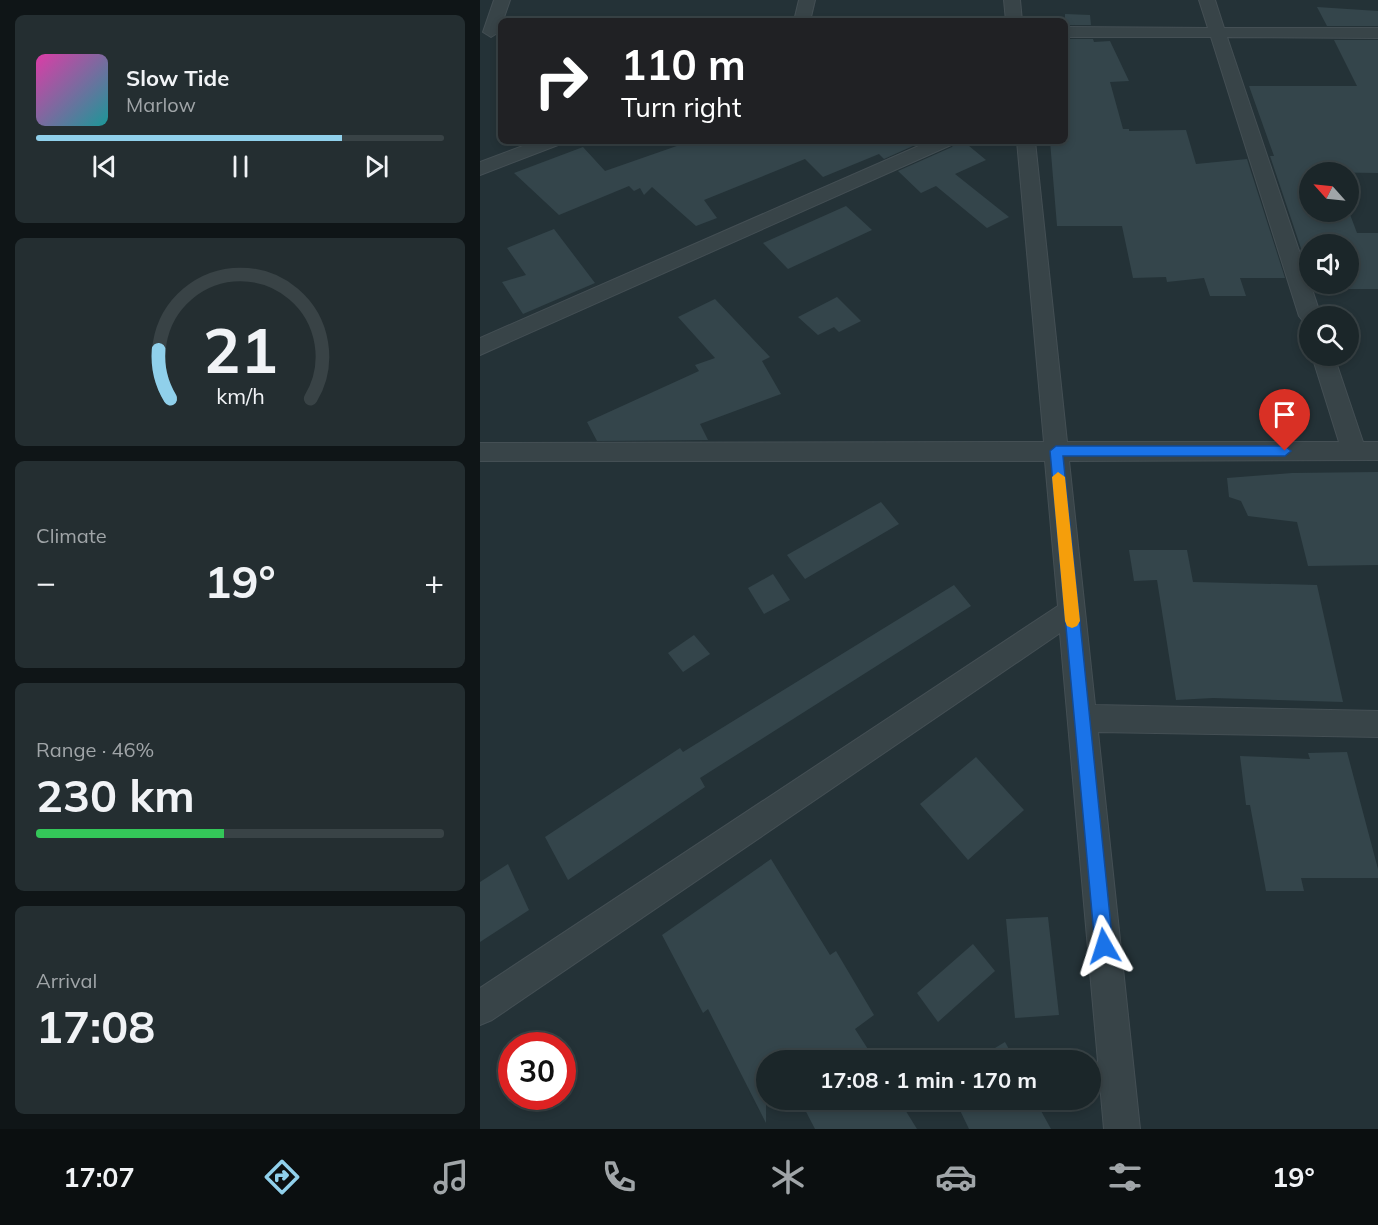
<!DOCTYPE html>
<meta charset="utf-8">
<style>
body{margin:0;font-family:Mulish,sans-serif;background:#242e31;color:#f1f3f6;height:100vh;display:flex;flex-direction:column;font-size:22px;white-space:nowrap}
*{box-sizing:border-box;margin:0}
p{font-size:20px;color:#a0a5a8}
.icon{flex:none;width:33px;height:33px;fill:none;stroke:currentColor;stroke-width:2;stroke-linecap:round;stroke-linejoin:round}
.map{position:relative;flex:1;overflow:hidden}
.details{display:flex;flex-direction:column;gap:15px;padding:15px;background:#0f1517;width:480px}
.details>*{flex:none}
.top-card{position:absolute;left:18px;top:18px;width:570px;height:126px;border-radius:9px;box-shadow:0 3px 9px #0003,0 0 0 2px #394346;background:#202124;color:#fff;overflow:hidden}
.needle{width:39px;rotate:297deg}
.tools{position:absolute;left:819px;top:162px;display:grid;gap:12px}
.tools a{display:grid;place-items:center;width:60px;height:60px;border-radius:50%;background:#1b2629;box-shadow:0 3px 9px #0003,0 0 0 2px #394346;font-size:30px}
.speed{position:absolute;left:18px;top:1032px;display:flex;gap:12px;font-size:30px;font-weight:700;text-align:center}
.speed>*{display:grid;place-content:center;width:78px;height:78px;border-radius:50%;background:#1b2629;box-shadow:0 3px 9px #0003,0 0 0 2px #394346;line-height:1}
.speed .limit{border:9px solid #d22;background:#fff;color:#111}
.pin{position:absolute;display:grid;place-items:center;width:51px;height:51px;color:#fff;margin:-62px -26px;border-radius:50% 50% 50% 0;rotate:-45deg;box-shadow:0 0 6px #0007}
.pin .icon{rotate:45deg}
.me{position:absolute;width:66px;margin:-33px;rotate:354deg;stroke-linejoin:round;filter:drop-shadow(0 0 4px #0008)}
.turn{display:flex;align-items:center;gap:21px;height:126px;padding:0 24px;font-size:27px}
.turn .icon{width:78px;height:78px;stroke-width:2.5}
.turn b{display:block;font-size:42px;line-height:51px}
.big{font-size:45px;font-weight:700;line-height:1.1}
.details .card{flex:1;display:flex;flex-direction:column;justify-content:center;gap:9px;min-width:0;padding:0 21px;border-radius:9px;background:#242e31}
.details .dial{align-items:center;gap:0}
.dial svg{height:156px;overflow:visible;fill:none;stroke:#394346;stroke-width:7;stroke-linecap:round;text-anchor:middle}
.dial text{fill:#f1f3f6;stroke:none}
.song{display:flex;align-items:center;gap:18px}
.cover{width:72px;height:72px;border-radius:9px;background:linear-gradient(135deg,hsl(320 70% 55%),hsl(180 70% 35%))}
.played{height:6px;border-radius:3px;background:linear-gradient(90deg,#90d0eb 75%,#394346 75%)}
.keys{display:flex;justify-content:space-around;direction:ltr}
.heat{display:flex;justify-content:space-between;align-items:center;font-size:33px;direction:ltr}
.charge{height:9px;border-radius:4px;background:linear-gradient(90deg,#34c759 46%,#394346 0)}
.trip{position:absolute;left:276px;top:1050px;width:345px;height:60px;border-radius:30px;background:#1b2629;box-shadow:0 3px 9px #0003,0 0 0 2px #394346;font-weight:700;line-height:60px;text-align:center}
.tab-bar{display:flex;height:96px;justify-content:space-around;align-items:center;background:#0b0f10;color:#a0a5a8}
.tab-bar .icon{width:42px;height:42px}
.tab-bar .active{color:#90d0eb}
.tab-bar b{font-size:27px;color:#f1f3f6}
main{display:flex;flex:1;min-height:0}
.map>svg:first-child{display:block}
</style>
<main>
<section class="details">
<div class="card">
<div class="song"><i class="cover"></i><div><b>Slow Tide</b><p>Marlow</p></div></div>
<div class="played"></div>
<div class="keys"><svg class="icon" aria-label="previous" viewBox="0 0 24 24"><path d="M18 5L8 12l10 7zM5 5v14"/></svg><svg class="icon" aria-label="pause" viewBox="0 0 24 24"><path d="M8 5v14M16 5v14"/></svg><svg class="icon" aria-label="next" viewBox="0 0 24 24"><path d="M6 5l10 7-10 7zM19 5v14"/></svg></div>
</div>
<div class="card dial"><svg viewBox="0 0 100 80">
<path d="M14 69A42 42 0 1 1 86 69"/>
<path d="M14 69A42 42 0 0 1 8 44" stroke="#90d0eb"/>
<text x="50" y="56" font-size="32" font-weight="700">21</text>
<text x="50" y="72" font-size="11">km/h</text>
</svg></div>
<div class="card"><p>Climate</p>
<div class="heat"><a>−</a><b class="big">19°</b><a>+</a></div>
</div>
<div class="card"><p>Range · 46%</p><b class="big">230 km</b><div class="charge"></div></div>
<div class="card"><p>Arrival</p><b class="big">17:08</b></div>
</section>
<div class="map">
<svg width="898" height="1129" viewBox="0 0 898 1129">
<rect width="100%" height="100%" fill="#243237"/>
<g fill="#34454b">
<polygon points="837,7 898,11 898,26 847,26"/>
<polygon points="585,14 610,15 611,25 585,25"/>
<polygon points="585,39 613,39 614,42 630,41 649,81 630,82 643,129 649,129 649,131 706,130 716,164 767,159 805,278 760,278 766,296 730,296 724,278 687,282 686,277 653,278 642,226 577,226 570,141 585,141"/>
<polygon points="854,40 898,40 898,173 830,172 830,212 868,212 868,209 877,233 898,233 898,289 837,289 834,284 868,284 868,244 830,244 830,275 790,156 794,156 769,86 877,86"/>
<polygon points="211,141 444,141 404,159 399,154 343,177 325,159 224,200 237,218 216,226 172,187 164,195 160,188 154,191 149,186 79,215 34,173 103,147 125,171"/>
<polygon points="476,141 483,141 506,160 475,174 529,217 507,228 456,186 441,193 418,171 472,147"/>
<polygon points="366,206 392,230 308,269 283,243"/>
<polygon points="74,229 115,283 43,314 22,282 46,275 27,248"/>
<polygon points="357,297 381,321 359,332 354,327 338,335 318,317"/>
<polygon points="235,299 290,357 282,361 301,394 220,424 228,440 117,441 107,422 219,371 215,365 235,358 198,317"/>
<polygon points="898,472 898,565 828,566 817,522 768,516 761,501 749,497 747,478 812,473"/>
<polygon points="401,502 419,524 325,579 307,555"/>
<polygon points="649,550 707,550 713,582 837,585 863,702 733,698 696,700 677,580 654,581"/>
<polygon points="293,574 310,600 284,614 268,588"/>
<polygon points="474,585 491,606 220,778 225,787 88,880 65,837 200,748 203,752"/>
<polygon points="214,635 230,654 203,672 188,653"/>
<polygon points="867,752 898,869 898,878 821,878 824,891 786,891 770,805 766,805 760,756 830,759 828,753"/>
<polygon points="496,757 544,810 488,860 440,804"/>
<polygon points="291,859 350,955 356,951 394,1015 375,1029 395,1060 286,1060 286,1123 228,1009 223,1013 182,935"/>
<polygon points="28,864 49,910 0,942 0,882"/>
<polygon points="568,917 579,1015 535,1018 526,919"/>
<polygon points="493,944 515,971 458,1022 437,993"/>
<polygon points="525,1042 535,1060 495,1060"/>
<polygon points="324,1100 419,1100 437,1129 335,1129 321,1102"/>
<polygon points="475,1100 555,1100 571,1129 489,1129"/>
</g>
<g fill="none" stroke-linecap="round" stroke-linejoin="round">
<g stroke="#444f54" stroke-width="2">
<g id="street">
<polygon points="14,0 30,0 19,32 11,37 3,32"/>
<polygon points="319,0 335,0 330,21 314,21"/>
<polygon points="524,0 540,0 542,21 526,21"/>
<polygon points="719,0 735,0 744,28 898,28 898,38 747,37 841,316 830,316 830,323 823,321 819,316 731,37 585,37 585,27 728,28"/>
<polygon points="56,141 81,141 78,145 0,175 0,162"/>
<polygon points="450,141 474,141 471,145 0,355 0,338"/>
<polygon points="537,141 555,141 587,442 859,442 832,356 854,356 883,442 898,442 898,460 589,461 615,705 898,711 898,737 618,732 660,1129 624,1129 580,633 12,1020 0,1025 0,988 578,606 565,461 0,461 0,443 564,442"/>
</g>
</g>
<use href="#street" fill="#384448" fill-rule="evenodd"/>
</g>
<polygon fill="#1a73e8" stroke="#114b97" stroke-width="1.5" points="576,446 805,446 811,451 805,456 583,456 633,946 630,952 624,955 618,952 615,946 570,451"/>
<polygon fill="#f59e0b" points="578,472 585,477 600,621 597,626 592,628 587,626 585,621 572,477"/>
</svg>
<div class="tools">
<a><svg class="needle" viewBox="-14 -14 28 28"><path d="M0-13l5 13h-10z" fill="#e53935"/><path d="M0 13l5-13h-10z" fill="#a0a5a8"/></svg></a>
<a><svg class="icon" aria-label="sound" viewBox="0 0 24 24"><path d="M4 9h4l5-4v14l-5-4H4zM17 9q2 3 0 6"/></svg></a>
<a><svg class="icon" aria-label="search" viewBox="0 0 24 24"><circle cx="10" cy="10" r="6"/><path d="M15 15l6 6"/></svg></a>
</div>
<div class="speed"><div class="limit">30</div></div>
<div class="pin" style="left:805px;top:451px;background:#d93025"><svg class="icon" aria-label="arrive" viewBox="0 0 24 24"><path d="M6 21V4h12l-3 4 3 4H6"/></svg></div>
<svg class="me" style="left:624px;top:946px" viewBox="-20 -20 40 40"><path d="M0-17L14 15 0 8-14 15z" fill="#1a73e8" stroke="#fff" stroke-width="4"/></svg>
<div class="trip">17:08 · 1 min · 170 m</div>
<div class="top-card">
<div class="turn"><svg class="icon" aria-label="right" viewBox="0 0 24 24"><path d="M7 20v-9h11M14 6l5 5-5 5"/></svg><div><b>110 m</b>Turn right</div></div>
</div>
</div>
</main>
<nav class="tab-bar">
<b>17:07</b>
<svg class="icon active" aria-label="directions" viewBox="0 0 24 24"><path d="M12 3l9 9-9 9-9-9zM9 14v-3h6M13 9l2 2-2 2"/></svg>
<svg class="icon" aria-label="music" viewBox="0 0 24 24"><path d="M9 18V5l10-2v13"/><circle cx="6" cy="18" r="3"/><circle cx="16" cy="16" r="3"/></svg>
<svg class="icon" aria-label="phone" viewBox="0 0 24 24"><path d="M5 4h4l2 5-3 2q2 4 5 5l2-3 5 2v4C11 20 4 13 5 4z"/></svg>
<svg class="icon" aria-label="climate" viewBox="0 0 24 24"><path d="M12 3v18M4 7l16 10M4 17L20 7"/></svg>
<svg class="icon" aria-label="car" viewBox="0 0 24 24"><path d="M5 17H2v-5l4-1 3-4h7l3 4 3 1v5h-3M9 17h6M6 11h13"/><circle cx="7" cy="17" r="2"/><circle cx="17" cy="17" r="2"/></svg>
<svg class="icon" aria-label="filters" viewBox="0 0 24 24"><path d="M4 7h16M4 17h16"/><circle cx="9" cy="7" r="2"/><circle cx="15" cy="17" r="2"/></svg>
<b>19°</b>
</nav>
